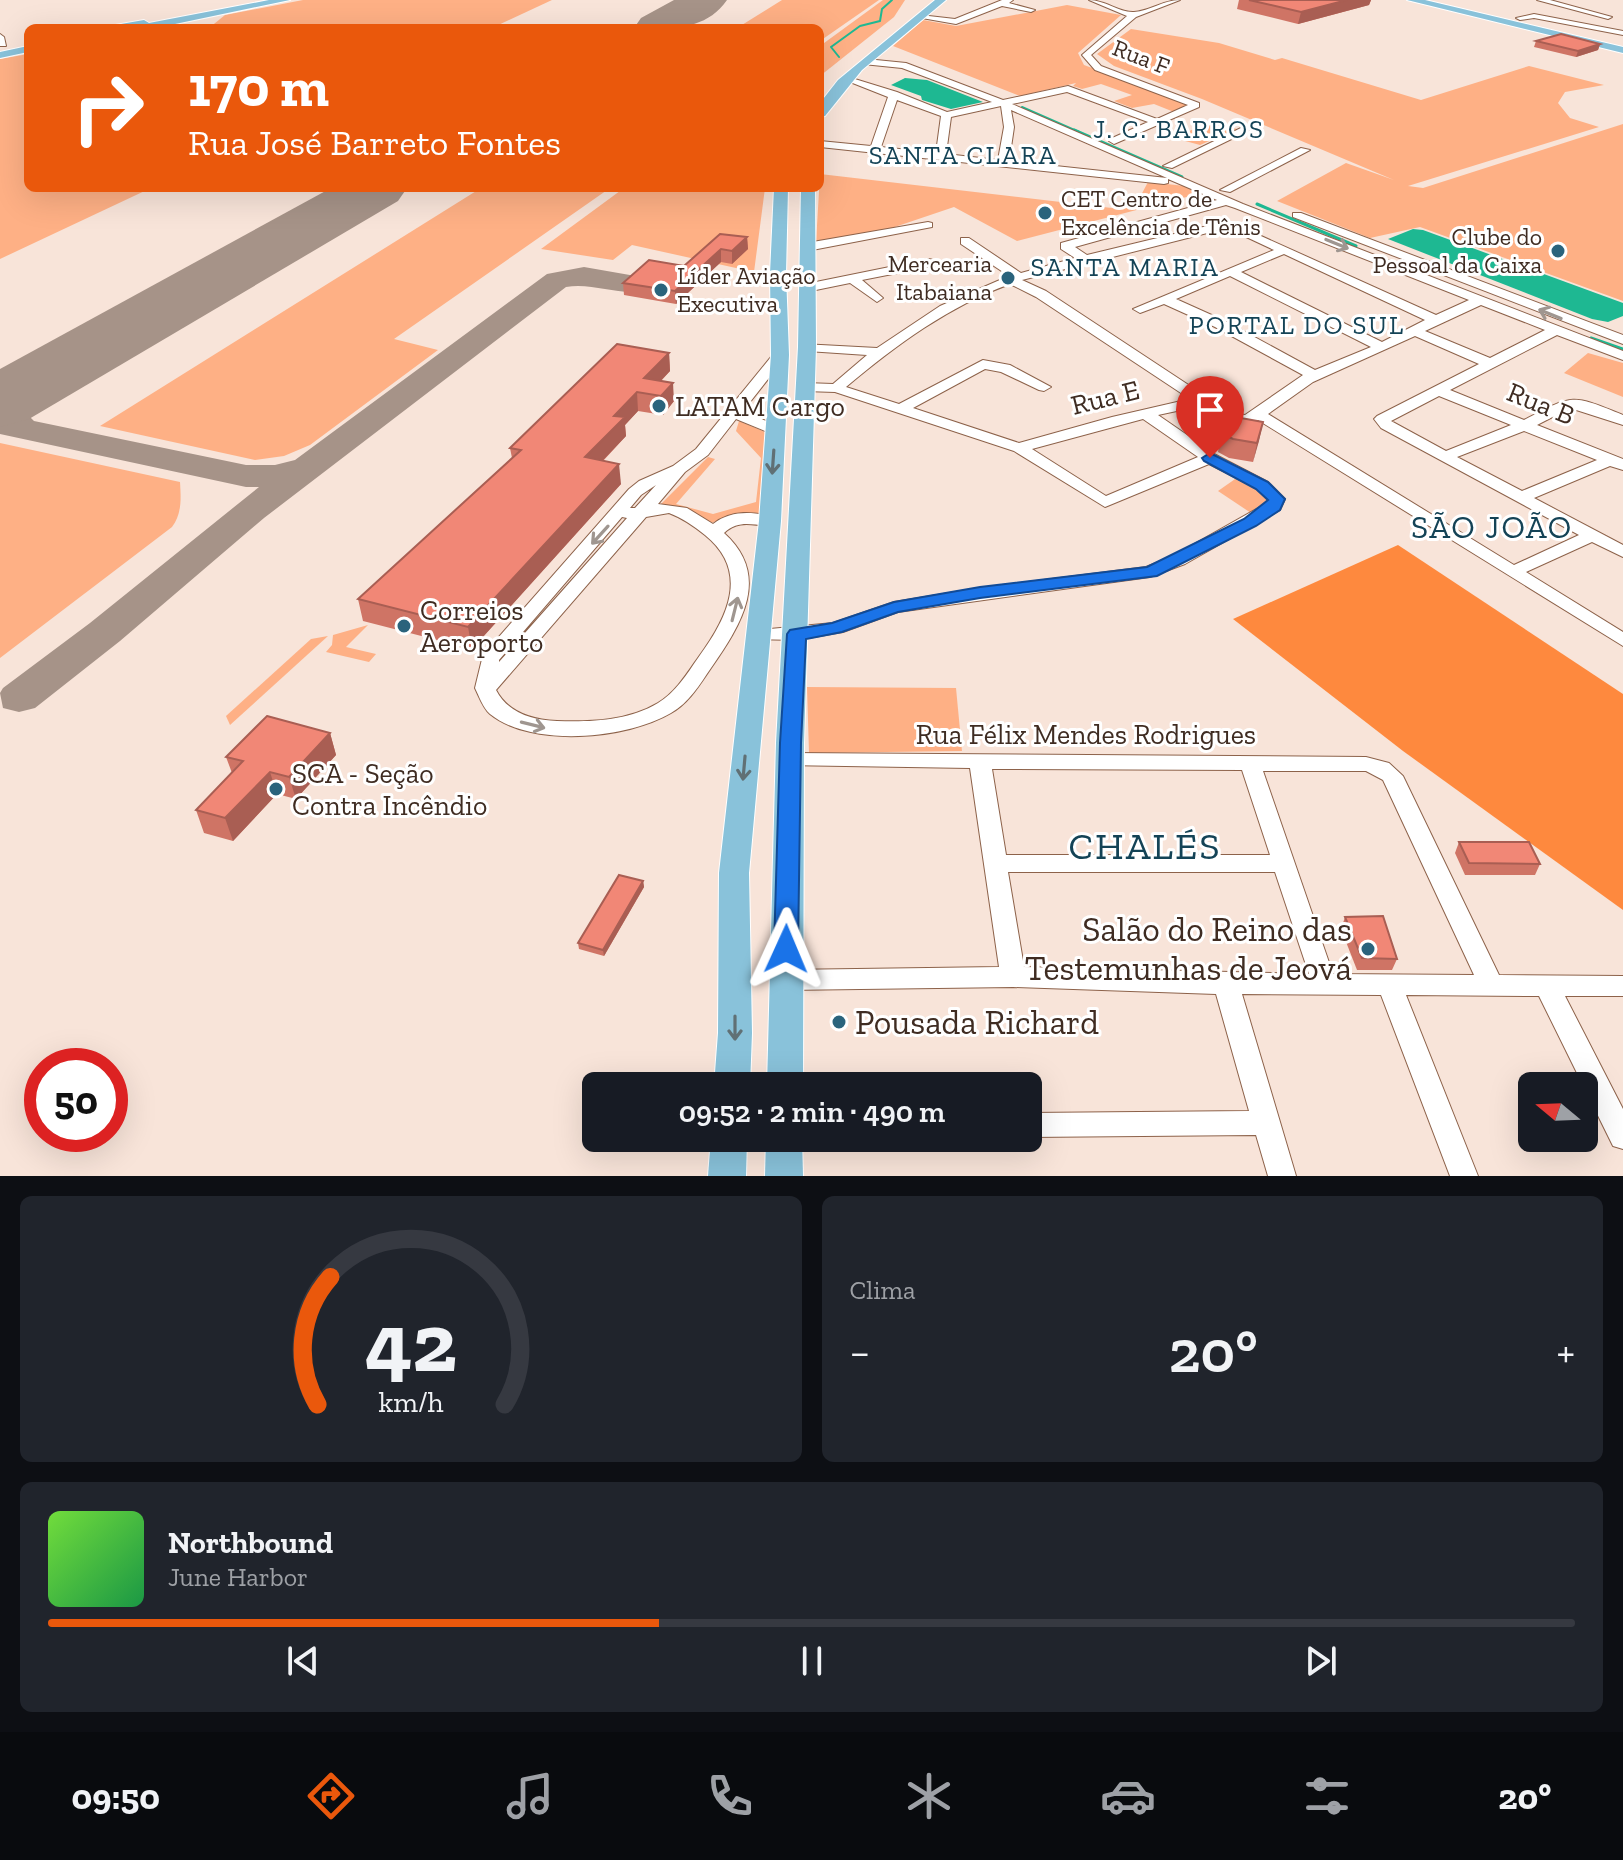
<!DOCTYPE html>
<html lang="pt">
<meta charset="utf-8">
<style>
body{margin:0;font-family:"Zilla Slab",serif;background:#20242c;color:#f1f3f6;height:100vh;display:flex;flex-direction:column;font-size:30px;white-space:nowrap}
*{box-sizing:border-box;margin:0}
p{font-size:26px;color:#9ea1a6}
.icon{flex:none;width:44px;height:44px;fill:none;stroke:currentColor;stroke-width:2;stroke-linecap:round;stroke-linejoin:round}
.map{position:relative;height:1176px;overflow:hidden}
.panel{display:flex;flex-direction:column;gap:20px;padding:20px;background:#0d0f14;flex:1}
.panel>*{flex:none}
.hud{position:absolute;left:24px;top:24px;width:800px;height:168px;border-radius:12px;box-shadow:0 8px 32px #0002;background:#ea580c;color:#fff;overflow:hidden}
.needle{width:52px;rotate:289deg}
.controls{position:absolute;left:1518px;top:1072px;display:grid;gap:16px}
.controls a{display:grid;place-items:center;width:80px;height:80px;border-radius:12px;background:#171b24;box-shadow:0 8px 32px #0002;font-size:40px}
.speed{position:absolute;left:24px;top:1048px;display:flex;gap:16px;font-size:40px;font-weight:700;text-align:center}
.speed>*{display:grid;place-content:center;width:104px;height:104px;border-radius:50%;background:#171b24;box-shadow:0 8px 32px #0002;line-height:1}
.speed .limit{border:12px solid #d22;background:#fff;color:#111}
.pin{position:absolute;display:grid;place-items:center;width:68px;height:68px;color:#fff;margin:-82px -34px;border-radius:50% 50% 50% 0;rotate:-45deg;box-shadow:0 0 8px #0007}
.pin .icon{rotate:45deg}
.me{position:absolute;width:88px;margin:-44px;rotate:1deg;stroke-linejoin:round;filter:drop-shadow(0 0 6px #0008)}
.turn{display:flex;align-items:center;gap:28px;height:168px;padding:0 32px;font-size:36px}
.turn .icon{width:104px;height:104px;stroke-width:2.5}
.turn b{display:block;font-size:56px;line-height:68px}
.big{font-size:60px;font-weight:600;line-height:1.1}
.panel .card{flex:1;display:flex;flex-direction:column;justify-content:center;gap:12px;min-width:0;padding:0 28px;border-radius:12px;background:#20242c}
.panel .dial{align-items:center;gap:0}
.dial svg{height:208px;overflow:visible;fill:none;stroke:#363941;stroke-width:7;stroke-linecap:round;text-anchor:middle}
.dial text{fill:#f1f3f6;stroke:none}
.song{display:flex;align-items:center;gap:24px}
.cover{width:96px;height:96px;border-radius:12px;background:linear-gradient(135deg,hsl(100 70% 55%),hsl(140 70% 35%))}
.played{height:8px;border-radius:4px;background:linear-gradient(90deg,#ea580c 40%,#363941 40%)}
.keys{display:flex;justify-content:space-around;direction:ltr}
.heat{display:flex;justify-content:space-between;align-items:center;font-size:44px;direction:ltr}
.panel .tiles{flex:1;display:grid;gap:20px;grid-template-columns:1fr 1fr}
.card:last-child{grid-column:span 2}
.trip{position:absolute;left:582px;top:1072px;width:460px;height:80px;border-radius:12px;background:#171b24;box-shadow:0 8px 32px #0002;font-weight:600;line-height:80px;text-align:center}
.tab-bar{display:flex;height:128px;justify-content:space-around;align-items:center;background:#090b0e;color:#9ea1a6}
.tab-bar .icon{width:56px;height:56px}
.tab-bar .current{color:#ea580c}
.tab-bar b{font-size:36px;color:#f1f3f6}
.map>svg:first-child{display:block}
</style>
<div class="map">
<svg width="1623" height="1176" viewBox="0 0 1623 1176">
<rect width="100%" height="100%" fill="#f8e4d9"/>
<g fill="#feb085">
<polygon points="303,0 552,0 492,28 209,28 225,15"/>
<polygon points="782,0 879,0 820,41 820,28 737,28"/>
<polygon points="883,0 905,0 894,17 820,76 820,46"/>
<polygon points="1067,5 1121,15 1078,53 1084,65 1191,105 1174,112 1154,104 1132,108 1114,101 1132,95 1101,84 1082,89 1073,86 1076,83 1020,96 893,46 923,20 956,26"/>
<polygon points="1131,29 1219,43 1275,60 1282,58 1421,100 1529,66 1604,85 1565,92 1558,103 1570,118 1599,127 1408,186 1423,188 1623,124 1623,301 1420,227 1370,238 1277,201 1346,163 1394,180 1202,99 1114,66 1097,54"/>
<polygon points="28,54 28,188 151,188 0,259 0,59"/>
<polygon points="1209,122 1237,129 1200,145 1174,138"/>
<polygon points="820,174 1112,208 1139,199 1148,182 1185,186 1202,193 1017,241 954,207 874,234 816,243"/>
<polygon points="481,188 610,188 394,339 438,350 310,445 284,456 255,460 100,426"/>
<polygon points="624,188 765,188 754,272 632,245 613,260 541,249"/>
<polygon points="1588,353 1623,363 1623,397 1564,373"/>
<polygon points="739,421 763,431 768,436 759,514 734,515 708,524 686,509 661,504 708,457 715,459 676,504 713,514 756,502 761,458 736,431"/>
<path d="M 0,443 L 180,482 C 181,498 182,514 172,527 L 0,658 Z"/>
<polygon points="1238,477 1270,499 1270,504 1251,513 1218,491"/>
<polygon points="368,625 346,647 376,654 369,662 326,652 332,645 333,635"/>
<polygon points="328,636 230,725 226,716 311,639"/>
<polygon points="807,687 956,688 962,751 809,753"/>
</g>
<polygon fill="#fe893e" points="1398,545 1623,694 1623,910 1403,751 1233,619"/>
<g fill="#1eb892">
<polygon points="905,78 927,80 983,102 951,109 922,100 921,96 891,85"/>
<polygon points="1413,229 1423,230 1623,303 1623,316 1608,322 1592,319 1388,239"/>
</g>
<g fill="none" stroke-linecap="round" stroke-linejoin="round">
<g stroke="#1eb892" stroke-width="2">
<polyline points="839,57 831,47 860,26 880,21 882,9 892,0"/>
<polyline points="1022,107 1079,132"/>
</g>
<g stroke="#1eb892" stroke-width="3">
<polyline points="1074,130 1182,177"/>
<polyline points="1257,204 1356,246"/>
<polyline points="1591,338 1623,349"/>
</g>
<path fill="#a69388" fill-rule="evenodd" d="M 584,267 L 647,278 L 651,284 L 647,290 C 621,297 593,282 566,287 L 264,518 L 120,641 L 35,708 L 19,712 L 3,708 L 0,693 L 3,688 L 90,623 L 259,487 L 246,487 L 0,434 L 0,399 C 15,384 27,369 49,374 L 54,381 L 29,407 L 27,414 L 34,421 L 246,465 L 275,465 L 295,460 L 547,274 Z"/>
<g fill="#a69388" fill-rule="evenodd">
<path d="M 674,0 L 727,0 C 705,32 669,28 634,28 L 641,18 Z"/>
<polygon points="331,188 407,188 398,201 29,419 0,427 0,369"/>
</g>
<g stroke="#8d624a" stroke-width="2">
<g id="minor">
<polygon points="1002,0 1013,0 1009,3 1035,10 1031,12 1002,6 956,24 916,17 920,15 955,19"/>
<path d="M 1089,0 C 1105,0 1120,13 1134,12 C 1150,11 1163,0 1180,0 L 1136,17 L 1091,55 L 1101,66 L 1199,103 L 1199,107 L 1114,144 L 1109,141 L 1110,139 L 1148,122 L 1067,92 L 1012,104 L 1243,204 L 1623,351 L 1623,360 L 1557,335 L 1450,390 L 1524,420 C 1574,394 1571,394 1623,415 L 1623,425 L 1570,408 L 1537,425 L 1623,459 L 1623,470 L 1610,466 L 1534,498 L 1623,545 L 1623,557 L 1592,542 L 1526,572 L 1623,632 L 1623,646 L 1258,420 C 1235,429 1219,418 1200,406 L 1158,415 L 1216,455 L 1268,482 L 1285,499 L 1280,510 L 1185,564 L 1150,577 L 898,612 L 843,632 L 797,640 L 750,639 L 748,635 L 750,631 L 833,623 L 894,602 L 980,588 L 1146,567 L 1173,556 L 1267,503 L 1268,500 L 1256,488 L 1209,464 L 1105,507 L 1014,451 L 835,392 L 805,391 L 798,387 L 805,383 L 833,384 L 867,355 L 807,351 L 800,347 L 802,344 L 877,348 L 940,306 L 1009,276 L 961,244 L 961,238 L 969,238 L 1021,273 L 1075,258 L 1061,249 L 1061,243 L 1217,200 L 1168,179 L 1168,183 L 1164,184 L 820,147 L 820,141 L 871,146 L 888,97 L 845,80 L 845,76 L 897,92 L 947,112 L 992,102 L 902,68 L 863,64 L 866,59 L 906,63 L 1003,100 L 1068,86 L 1157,119 L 1188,105 L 1095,70 L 1082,55 L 1127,16 ZM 897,100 L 941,116 L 936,153 L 881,147 ZM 1001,106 L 1004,127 L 998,160 L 946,154 L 951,117 ZM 1011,110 L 1167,178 L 1009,161 L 1014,127 ZM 1226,205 L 1235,208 L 1469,300 L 1436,315 L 1228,221 L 1087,255 L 1075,247 ZM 1227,228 L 1274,250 L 1133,309 L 1140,313 L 1164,304 L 1215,327 L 1303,375 L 1245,415 L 1231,413 L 1046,291 L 1022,280 ZM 1284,254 L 1425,320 L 1382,342 L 1241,272 ZM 1230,276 L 1371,347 L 1315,370 L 1225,321 L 1176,299 ZM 1010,284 L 1036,297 L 1190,399 L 1112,417 L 1019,443 L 913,408 L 985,369 L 1001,372 L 1039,390 L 1044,391 L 1051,387 L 1010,365 L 983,360 L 899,404 L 846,387 C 896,345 949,306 1010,284 ZM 1481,305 L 1545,330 L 1490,358 L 1425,331 ZM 1415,336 L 1479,364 L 1377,416 L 1374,419 L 1381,428 L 1579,535 L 1514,565 L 1268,414 L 1313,382 ZM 1439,396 L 1511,425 L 1446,451 L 1391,421 ZM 1143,419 L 1198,457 L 1106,496 L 1032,449 ZM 1524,431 L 1597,460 L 1522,491 L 1457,457 Z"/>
<polygon points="1537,0 1550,0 1612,17 1608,19"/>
<polygon points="1534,14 1623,31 1623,35 1534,18 1520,20 1516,18"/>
<polygon points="0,34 4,37 6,46 0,46"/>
<polygon points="1243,127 1252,129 1172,168 1163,166"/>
<polygon points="1301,148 1310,150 1230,192 1220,190"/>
<polygon points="1293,213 1301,213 1623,335 1623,344 1293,217"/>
<polygon points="928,222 932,223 932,227 807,251 801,247 807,243"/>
<polygon points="929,259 933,260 933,266 862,280 883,298 877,302 850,283 806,292 800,288 806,284"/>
<path d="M 780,351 L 787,355 L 743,411 L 780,427 L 780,433 L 770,433 L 736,419 L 708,455 L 685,472 L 658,504 L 687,508 L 713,524 C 732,509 754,512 776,517 L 778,521 C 764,533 744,514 724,533 C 772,576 741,625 711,668 C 700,684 689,703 671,713 C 627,739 532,748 490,714 C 483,708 479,696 475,688 L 483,655 L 629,489 L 639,481 L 673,466 L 696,449 L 775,352 ZM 656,485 L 635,508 L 630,508 L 641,495 ZM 669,513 C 682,518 694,526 705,535 C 751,572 727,619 698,658 C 687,674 675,693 658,703 C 628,721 591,722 557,721 C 532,720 508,713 496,690 L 646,517 ZM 622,517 L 627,518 L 499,662 L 499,660 Z"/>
<path d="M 790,753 L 1366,757 L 1389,763 L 1403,776 L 1499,975 L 1623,976 L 1623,996 L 1565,996 L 1623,1109 L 1623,1149 L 1613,1146 L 1539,996 L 1406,995 L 1478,1176 L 1450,1176 L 1381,995 L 1242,994 L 1296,1176 L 1268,1176 L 1256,1135 L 1028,1137 L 1028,1113 L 1249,1111 L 1216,994 L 1013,987 L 785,990 L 776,987 L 773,980 L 776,973 L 785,970 L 999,967 L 970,768 L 783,765 L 779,760 L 783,755 ZM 992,769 L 1242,770 L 1270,855 L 1006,855 ZM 1263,771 L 1366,771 L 1383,780 L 1474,975 L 1333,974 ZM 1008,872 L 1275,872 L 1309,974 L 1024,967 Z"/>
</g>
</g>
<g stroke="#fff" stroke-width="2">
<g id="major">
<polygon points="269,0 290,0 156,28 98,28 144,20 149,23"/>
<polygon points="935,0 946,0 862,70 825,116 820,117 820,103 838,80"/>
<polygon points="1407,0 1425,0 1623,47 1623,53"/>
<polygon points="28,46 28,52 0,58 0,52"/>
<polygon points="774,188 788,188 786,274 789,355 781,521 749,873 752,1033 750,1086 714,1086 718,1033 719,873 759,521 771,355 770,274"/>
<polygon points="801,188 815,188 816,347 804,743 803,1086 767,1086 776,743 798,347"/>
<polygon points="711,1138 747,1138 746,1176 708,1176"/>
<polygon points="766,1138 802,1138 803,1176 765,1176"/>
</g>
</g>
<use href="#minor" fill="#fff" fill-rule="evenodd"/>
<use href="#major" fill="#89c2da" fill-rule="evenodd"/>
</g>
<g fill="#cf7465">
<polygon points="1239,0 1371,0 1369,5 1298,24 1237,9"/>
<polygon points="1536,41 1600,44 1598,50 1576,57 1534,47"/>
<polygon points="747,237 748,249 732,264 721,262 676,304 624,295 623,283 684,266"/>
<polygon points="669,353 670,371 661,381 674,401 663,415 638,411 625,425 626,436 603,461 621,484 472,649 363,621 358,599 512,458 510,448"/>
<polygon points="1263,422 1253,462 1229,458 1218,452 1221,433"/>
<polygon points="330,733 336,755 296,799 277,794 233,841 204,833 196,810 232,773 226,757"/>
<polygon points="1459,842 1540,864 1535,875 1465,875 1455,853"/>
<polygon points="643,881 644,887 604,956 579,949 578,943"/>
<polygon points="1345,917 1397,959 1392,970 1357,970 1341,929"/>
</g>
<g fill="#a95e53">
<polygon points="1347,0 1371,0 1369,5 1298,24 1301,12"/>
<polygon points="1600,44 1598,50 1576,57 1578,51"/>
<polygon points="747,237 748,249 732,264 732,251"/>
<polygon points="721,249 721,262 676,304 675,291"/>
<polygon points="669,353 670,371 648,394 644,378"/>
<polygon points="673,383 674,401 663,415 661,396"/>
<polygon points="637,392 638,411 625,425 626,436 587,477 585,457 614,416"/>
<polygon points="1263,422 1259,441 1253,462 1257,443"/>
<polygon points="619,464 621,484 472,649 468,627"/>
<polygon points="330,733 336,755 296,799 289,777"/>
<polygon points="270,772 277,794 233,841 225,818"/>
<polygon points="643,881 644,887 604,956 603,950"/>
</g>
<g fill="#f18776" stroke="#a95e53" stroke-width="2">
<polygon points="1249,0 1347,0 1301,12"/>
<polygon points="1561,34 1600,44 1578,51 1536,41"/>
<polygon points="720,234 747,237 732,251 721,249 675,291 623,283 649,260 684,266"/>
<polygon points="617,344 669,353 644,378 673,383 661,396 637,392 614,416 625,417 585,457 619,464 468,627 358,599 521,450 510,448"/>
<polygon points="1230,416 1263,422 1257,443 1233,439 1221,433"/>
<polygon points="267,716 330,733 289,777 270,772 225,818 196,810 243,761 226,757"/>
<polygon points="1459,842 1529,842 1540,864 1469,863"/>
<polygon points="619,875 643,881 603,950 578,943"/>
<polygon points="1383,916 1397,959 1362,958 1345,917"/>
</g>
<defs><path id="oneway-shaft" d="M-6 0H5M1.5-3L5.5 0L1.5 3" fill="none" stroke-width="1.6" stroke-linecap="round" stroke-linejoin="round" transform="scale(2)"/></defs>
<g stroke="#9f9690">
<use href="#oneway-shaft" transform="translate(1337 244) rotate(22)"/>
<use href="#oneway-shaft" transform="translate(1550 314) rotate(-158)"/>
<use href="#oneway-shaft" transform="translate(600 535) rotate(132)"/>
<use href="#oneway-shaft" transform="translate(735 609) rotate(-76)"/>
<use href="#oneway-shaft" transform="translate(533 725) rotate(14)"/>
</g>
<g stroke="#607075">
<use href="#oneway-shaft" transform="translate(773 462) rotate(94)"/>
<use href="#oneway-shaft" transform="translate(744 768) rotate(95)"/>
<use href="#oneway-shaft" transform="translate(735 1028) rotate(90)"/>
</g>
<polygon fill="#1a73e8" stroke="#114b97" stroke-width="2" points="1210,453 1268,482 1285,499 1280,510 1256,526 1157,576 980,598 898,612 842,632 806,639 801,743 798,949 794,956 786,959 777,956 774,949 780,743 787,634 790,630 832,623 894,602 980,587 1147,567 1244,519 1268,500 1256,489 1204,461 1202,458"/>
<g fill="#2a637c" stroke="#fff" stroke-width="3">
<circle cx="1045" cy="213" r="8"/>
<circle cx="1558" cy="251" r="8"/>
<circle cx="1008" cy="278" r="8"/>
<circle cx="661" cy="290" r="8"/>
<circle cx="659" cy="406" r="8"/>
<circle cx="404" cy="626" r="8"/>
<circle cx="276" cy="789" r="8"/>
<circle cx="1368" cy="949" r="8"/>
<circle cx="839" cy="1022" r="8"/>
</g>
<g text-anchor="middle" stroke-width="6" stroke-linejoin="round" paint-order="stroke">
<g font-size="24" fill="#3f2c22" stroke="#fff">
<text transform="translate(1141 57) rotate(21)" y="8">Rua F</text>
</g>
<g font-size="24" fill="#3f2c22" stroke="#fff" text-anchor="start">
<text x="1061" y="207">CET Centro de<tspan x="1061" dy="28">Excelência de Tênis</tspan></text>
<text x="1542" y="245" text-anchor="end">Clube do<tspan x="1542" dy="28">Pessoal da Caixa</tspan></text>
<text x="992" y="272" text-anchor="end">Mercearia<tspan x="992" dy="28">Itabaiana</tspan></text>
<text x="677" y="284">Líder Aviação<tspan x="677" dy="28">Executiva</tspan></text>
</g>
<g font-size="26" letter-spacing="2" fill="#144356" stroke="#fff">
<text x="1179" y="138">J. C. BARROS</text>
<text x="963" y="164">SANTA CLARA</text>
<text x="1125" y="276">SANTA MARIA</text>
<text x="1297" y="334">PORTAL DO SUL</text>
</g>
<g font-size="28" fill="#3f2c22" stroke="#fff">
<text transform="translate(1105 397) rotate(-14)" y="10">Rua E</text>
<text transform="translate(1541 403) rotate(22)" y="10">Rua B</text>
<text x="1086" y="744">Rua Félix Mendes Rodrigues</text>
</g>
<g font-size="28" fill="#3f2c22" stroke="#fff" text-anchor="start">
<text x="675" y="416">LATAM Cargo</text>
<text x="420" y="620">Correios<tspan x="420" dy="32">Aeroporto</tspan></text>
<text x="292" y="783">SCA - Seção<tspan x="292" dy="32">Contra Incêndio</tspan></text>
</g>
<g font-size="32" letter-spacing="2" fill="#144356" stroke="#fff">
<text x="1492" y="538">SÃO JOÃO</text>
</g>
<g font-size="34" fill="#3f2c22" stroke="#fff" text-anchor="end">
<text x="1352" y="941">Salão do Reino das<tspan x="1352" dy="39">Testemunhas de Jeová</tspan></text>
<text x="855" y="1034" text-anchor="start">Pousada Richard</text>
</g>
<g font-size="38" letter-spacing="2" fill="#144356" stroke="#fff">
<text x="1145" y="859">CHALÉS</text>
</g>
</g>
</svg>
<div class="controls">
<a><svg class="needle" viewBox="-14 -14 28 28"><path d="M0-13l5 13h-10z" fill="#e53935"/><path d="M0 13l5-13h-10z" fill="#9ea1a6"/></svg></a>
</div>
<div class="speed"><div class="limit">50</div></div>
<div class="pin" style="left:1210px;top:458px;background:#d93025"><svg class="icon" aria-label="arrive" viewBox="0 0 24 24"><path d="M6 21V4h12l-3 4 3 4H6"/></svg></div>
<svg class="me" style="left:786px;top:949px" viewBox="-20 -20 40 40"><path d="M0-17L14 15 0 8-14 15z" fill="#1a73e8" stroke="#fff" stroke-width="4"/></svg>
<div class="trip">09:52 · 2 min · 490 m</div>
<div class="hud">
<div class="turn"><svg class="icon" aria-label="right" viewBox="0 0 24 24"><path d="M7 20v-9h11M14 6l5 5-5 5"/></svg><div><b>170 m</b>Rua José Barreto Fontes</div></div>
</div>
</div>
<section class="panel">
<div class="tiles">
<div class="card dial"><svg viewBox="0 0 100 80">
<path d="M14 69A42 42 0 1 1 86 69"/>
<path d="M14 69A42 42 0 0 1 19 20" stroke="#ea580c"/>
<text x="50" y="56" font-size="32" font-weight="700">42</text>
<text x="50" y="72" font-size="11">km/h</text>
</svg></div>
<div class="card"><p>Clima</p>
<div class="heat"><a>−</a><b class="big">20°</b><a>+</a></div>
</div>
<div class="card">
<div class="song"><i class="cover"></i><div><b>Northbound</b><p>June Harbor</p></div></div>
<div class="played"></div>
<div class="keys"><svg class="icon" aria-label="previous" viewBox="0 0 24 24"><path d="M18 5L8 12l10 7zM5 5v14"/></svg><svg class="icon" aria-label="pause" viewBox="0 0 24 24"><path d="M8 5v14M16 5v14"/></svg><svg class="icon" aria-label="next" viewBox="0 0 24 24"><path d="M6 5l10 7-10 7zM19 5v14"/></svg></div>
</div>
</div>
</section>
<nav class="tab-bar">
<b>09:50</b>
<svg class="icon current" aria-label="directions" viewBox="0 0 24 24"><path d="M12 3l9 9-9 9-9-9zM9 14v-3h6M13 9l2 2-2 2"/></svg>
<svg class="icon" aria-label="music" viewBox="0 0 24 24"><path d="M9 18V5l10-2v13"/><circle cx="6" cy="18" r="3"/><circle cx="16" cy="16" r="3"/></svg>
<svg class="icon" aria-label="phone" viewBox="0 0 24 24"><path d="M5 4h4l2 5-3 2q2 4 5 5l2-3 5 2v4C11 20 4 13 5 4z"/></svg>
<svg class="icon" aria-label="climate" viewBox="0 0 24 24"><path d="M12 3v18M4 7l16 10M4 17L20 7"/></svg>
<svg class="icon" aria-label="car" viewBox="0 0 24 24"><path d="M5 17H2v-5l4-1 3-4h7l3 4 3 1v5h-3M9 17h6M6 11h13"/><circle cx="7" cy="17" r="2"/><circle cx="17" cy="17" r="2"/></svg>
<svg class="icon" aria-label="filters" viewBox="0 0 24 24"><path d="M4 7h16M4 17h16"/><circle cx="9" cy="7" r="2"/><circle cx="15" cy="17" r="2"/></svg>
<b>20°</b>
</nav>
